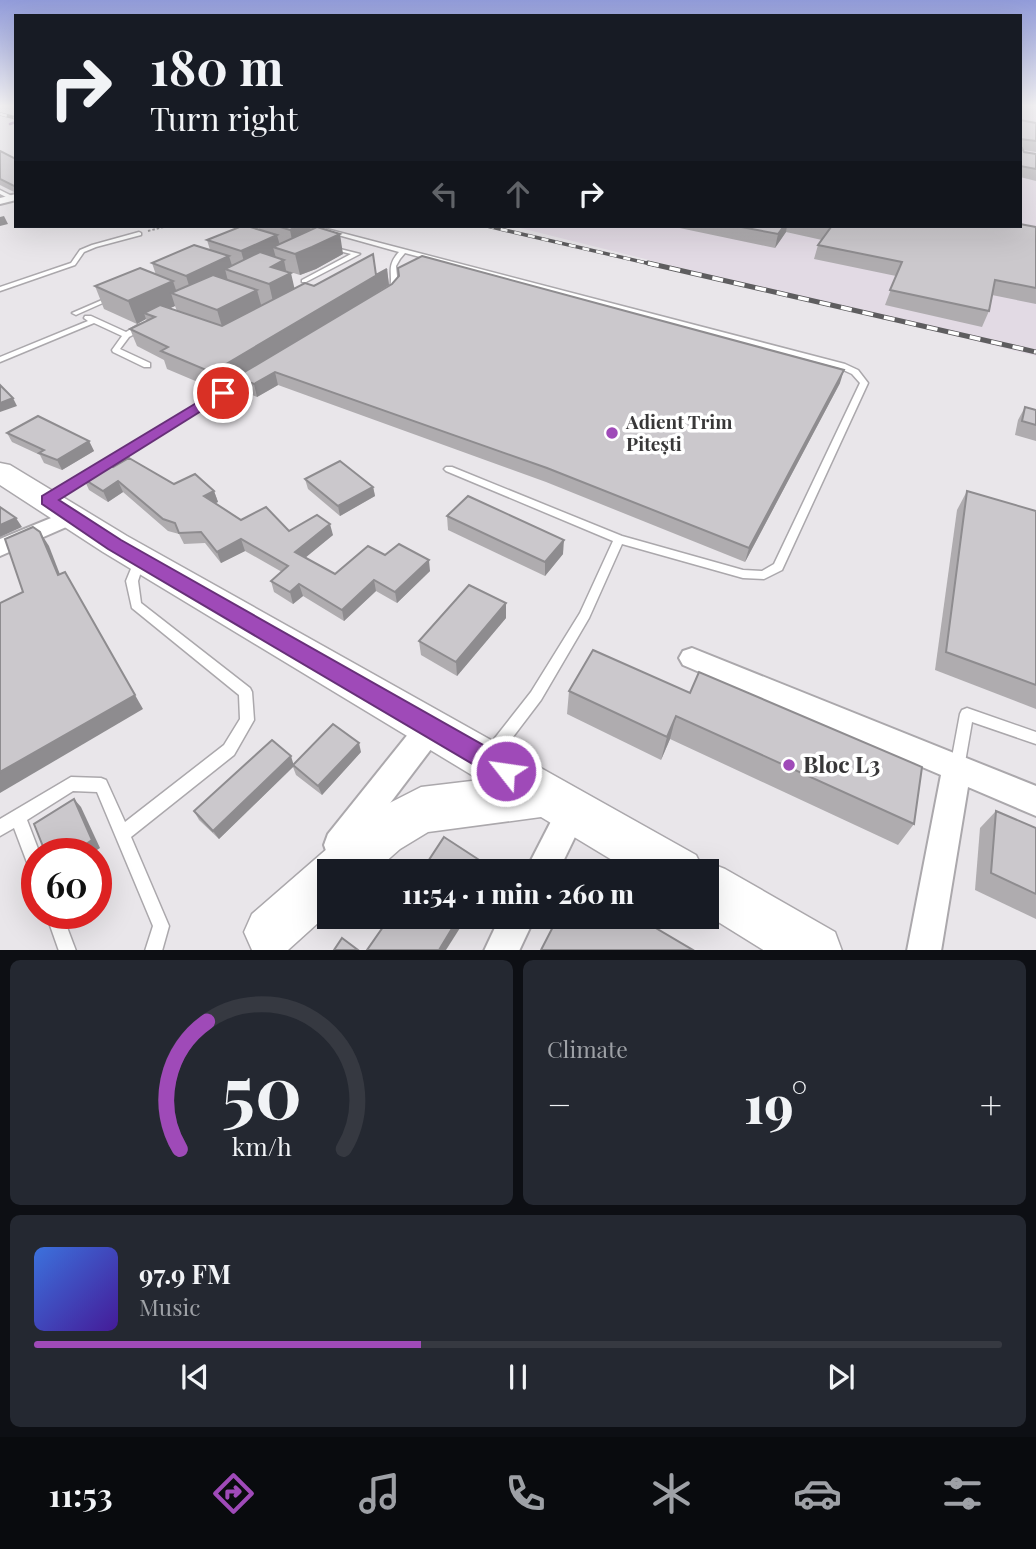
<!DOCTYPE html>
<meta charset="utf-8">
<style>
body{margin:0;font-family:"Playfair Display",serif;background:#242831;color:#f1f3f6;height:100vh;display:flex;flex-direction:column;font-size:26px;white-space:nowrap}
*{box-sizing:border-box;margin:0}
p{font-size:23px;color:#9ea1a6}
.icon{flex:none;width:38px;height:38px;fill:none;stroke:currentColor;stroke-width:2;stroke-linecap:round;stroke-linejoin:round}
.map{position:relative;height:950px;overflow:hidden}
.panel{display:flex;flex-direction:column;gap:10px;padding:10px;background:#0d0f14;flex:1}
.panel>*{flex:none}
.hud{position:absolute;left:14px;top:14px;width:1008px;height:214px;border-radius:0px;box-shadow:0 7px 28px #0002;background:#171b24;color:#f1f3f6;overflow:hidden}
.speed{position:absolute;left:21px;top:838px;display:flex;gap:14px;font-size:35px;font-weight:700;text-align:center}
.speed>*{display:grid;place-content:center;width:91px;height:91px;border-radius:50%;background:#171b24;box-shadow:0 7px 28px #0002;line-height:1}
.speed .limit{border:10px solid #d22;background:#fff;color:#111}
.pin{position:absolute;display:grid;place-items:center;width:60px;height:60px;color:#fff;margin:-30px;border:4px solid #fff;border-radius:50%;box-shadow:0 2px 7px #0007}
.me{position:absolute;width:77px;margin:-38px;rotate:300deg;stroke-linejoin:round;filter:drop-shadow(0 0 5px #0008)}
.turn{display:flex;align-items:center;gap:24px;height:147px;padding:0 21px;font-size:32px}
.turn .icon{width:91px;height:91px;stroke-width:2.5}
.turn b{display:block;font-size:49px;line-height:60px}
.lanes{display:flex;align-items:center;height:66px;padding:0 21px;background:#0003;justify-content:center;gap:35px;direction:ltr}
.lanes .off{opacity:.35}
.big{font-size:52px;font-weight:800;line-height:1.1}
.panel .card{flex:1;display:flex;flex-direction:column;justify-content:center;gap:10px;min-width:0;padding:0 24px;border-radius:10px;background:#242831}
.panel .dial{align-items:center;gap:0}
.dial svg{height:182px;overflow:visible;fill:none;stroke:#363941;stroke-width:7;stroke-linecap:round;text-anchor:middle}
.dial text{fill:#f1f3f6;stroke:none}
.song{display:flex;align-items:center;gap:21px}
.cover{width:84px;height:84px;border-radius:10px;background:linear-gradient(135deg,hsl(220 70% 55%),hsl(260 70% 35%))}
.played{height:7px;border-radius:4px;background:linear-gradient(90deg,#9f4ab8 40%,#363941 40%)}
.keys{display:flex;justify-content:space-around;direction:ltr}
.heat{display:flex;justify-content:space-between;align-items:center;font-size:38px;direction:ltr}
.panel .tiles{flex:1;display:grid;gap:10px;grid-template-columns:1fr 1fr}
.card:last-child{grid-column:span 2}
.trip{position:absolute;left:317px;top:859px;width:402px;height:70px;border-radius:0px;background:#171b24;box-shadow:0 7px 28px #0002;font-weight:800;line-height:70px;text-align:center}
.dock{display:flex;height:112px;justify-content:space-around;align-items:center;background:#090b0e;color:#9ea1a6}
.dock .icon{width:49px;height:49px}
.dock .current{color:#9f4ab8}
.dock b{font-size:32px;color:#f1f3f6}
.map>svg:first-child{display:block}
</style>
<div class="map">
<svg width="1036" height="951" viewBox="0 0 1036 951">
<rect width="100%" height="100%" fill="#e9e6ea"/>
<polygon fill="#e2dae4" points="1020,106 1036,106 1036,356 512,226 1020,226"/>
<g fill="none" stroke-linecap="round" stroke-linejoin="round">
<polyline stroke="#8d649a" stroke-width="2.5" points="10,124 16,122"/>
<g stroke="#aba8ac" stroke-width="3">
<g id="service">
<polygon points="0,190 14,197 15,198 10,199 0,194"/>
<path d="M 306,226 L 315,226 L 845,364 L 858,370 L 868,383 L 782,570 L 764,579 L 743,578 L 622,544 L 589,618 L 541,700 L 497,758 L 492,760 L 487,758 L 485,753 L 487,748 L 531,692 L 580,613 L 613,541 L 446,471 L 444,469 L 446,467 L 452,467 L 622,536 L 743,570 L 762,571 L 774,564 L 860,383 L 852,374 L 839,368 L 405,253 L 400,259 L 396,266 L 398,286 L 392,295 L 388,295 L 387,294 C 397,278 383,269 399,252 Z"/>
<polygon points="139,232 141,233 141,235 96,247 84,252 75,265 0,291 0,287 71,263 80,250 92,245"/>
<polygon points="328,246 360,254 306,282 302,282 302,280 351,254 328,248"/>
<polygon points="109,297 114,298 78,314 76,315 72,313"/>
<polygon points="85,316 91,316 126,332 138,325 144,325 144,329 129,337 120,349 150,363 150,367 144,367 113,352 112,350 122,336 94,323 0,362 0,357 88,321 84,318"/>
<polygon points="244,376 247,376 251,378 52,501 44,501 43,499 44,497"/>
<polygon points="140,555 144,556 145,559 138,581 141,603 250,688 252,692 254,720 234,755 131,837 169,926 162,951 145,951 153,926 97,792 73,791 27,820 40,854 37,854 37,875 31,873 14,828 0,836 0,819 71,777 101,778 106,780 125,822 224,745 240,719 239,695 132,608 126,581 135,559 136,556"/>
<polygon points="967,708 1036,732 1036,744 972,722 964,768 962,773 957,775 952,773 950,768 960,714 962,710"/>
<polygon points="46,914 62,914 76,951 59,951"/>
</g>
</g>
<g stroke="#aba8ac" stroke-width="4">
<g id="minor">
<polygon points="16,194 16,200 0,204 0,198"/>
<polygon points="73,509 80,511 83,516 80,521 0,556 0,539"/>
<polygon points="692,648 1036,786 1036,816 968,787 941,951 907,951 941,775 683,665 679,658 683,651"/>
<polygon points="431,715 441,718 445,727 441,736 350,856 339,860 328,856 324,845 328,834 421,718"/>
<polygon points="573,795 584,800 588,810 558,872 525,872 562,800"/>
<polygon points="500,917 535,917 519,951 484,951"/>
</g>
</g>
<g stroke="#aba8ac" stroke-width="3">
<polygon id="primary" points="0,463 10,465 127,536 696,855 701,865 707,862 725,869 835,932 842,951 765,951 707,915 707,872 632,872 541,817 428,832 400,849 374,872 329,872 329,913 288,950 252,950 244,932 252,914 366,815 421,787 480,780 103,552 0,485"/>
</g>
<polyline stroke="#9b999b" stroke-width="2" stroke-dasharray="2.5 2" stroke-linecap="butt" points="148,231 167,226"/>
<use href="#service" fill="#fff" fill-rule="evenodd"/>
<use href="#minor" fill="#fff" fill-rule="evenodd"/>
<use href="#primary" fill="#fff" fill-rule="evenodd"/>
<g stroke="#5e5d5f" stroke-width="3.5">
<g id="rail-far1">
<polyline points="0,114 16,118"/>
<polyline points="487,226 655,265"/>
</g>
</g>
<g stroke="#5e5d5f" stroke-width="5">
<polyline id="rail" points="648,263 1036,352"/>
</g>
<use href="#rail-far1" stroke="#fff" stroke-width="2.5" stroke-dasharray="7" stroke-linecap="butt"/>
<use href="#rail" stroke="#fff" stroke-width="3.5" stroke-dasharray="11" stroke-linecap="butt"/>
</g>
<g fill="#afacaf" fill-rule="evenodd">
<polygon points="1020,120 1036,123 1036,152 1023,150 1024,152 1036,154 1036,181 1020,177"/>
<polygon points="0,151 16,159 16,193 0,185"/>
<path d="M 258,226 L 310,226 L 311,230 L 343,254 L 316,269 L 300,275 L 287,271 L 294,288 L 376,275 L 387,269 L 389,285 L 353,307 L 840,383 L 745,562 L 546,482 L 278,385 L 257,397 L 239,390 L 236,379 L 227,385 L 220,382 L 212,388 L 167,369 L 164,360 L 137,346 L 130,329 L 147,321 L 146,319 L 137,324 L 104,309 L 95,286 L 156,275 L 152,263 L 210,250 L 207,240 L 259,229 ZM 175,306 L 177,311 L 170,308 Z"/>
<polygon points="670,226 1020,226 1036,227 1036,304 992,295 989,311 982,327 885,305 896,276 814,259 818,245 822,240 786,232 775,248"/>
<polygon points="1025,407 1036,410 1036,441 1015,435 1018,420"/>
<polygon points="7,433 89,441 94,451 62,470 44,463 40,455 12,442"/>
<polygon points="113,467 174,484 214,491 218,502 215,503 241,520 289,531 333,535 305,557 335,574 385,555 430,571 397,603 376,591 344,621 303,596 293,604 274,592 271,581 282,572 245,551 221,563 205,543 184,544 179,534 168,531 123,492 108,502 89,490 84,479"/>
<polygon points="305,479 373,487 375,496 340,516 308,489"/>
<polygon points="967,491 1036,511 1036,709 935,670 957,510"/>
<polygon points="447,516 563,554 545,576 448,530"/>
<polygon points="506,603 506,618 457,676 421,655 419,641"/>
<polygon points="569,691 690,693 914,824 898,845 670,739 661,760 567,714"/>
<polygon points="361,752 322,795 296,775 293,767 219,839 199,820 194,811 294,764"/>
<polygon points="996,811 1036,828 1036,919 975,890 980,828"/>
</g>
<g fill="#8e8c8f">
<polygon points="4,216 8,224 0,226 0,217"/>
<polygon points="298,226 310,226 313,241 294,250 290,230"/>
<polygon points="784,226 787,226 786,232 775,248 778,234"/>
<polygon points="340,234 343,254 316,269 300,275 295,254"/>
<polygon points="277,235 281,249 273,247 276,258 247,272 241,251"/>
<polygon points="229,256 234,272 225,269 228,281 193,298 186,276"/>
<polygon points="284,260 287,275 291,273 296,295 274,306 269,284 271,267"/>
<polygon points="387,269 389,285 238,378 236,377 236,379 227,385 221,367"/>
<polygon points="173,281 178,296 171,293 175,306 153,316 144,313 146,319 137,324 128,301"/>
<polygon points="257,290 263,312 224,333 217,310"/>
<polygon points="215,365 220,382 212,388 206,370"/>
<polygon points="844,370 840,383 745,562 749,548"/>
<polygon points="275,372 278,385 257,397 254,384"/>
<polygon points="13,398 17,406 0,412 0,403"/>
<polygon points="89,441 94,451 62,470 57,460"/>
<polygon points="118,481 123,492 108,502 103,491"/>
<polygon points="373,487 375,496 340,516 338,506"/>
<polygon points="214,491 218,502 208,507 204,496"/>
<polygon points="16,518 22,527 0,537 0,525"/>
<polygon points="330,524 333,535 299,563 295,552"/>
<polygon points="40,532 49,546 66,590 58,575"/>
<polygon points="241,539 245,551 221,563 217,552"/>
<polygon points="564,540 563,554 545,576 545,562"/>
<polygon points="429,560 430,571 397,603 395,592"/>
<polygon points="65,572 143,709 0,793 0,772"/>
<polygon points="374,580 376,591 344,621 342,610"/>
<polygon points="299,584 303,596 293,604 290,592"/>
<polygon points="506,603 506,618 457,676 456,662"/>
<polygon points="676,716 670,739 661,760 667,737"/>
<polygon points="359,743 361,752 322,795 318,786"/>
<polygon points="291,756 294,766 219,839 213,831"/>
<polygon points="74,799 81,807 100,848 91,854 71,854"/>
<polygon points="459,917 467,917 446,950 439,950"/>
</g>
<g fill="#cbc8cc" stroke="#8e8c8f" stroke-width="2">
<polygon points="1020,120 1036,123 1036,141 1020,139"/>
<polygon points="1022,148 1024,152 1036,154 1036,169 1020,166 1020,149"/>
<polygon points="0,151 16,159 16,187 0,179"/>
<polygon points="1020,224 1036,227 1036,288 995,280 989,311 890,290 902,262 818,245 831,227 822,226 1020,226"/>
<polygon points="242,226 247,226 277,235 241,251 207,240"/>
<polygon points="277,226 298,226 290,230"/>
<polygon points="736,226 784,226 778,234"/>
<polygon points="317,227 340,234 312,247 295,254 273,247"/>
<polygon points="194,245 229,256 186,276 152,263"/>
<polygon points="260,252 284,260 271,267 291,273 269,284 225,269"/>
<polygon points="373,254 376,275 387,269 221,367 215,365 206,370 161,351 168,347 130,329 155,317 144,313 160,305 222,326 305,283 314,286"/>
<polygon points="422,256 844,370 749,548 547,468 275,372 254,384 236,377 392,284 399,276 398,268"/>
<polygon points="140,268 173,281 128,301 95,286"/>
<polygon points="213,275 257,290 217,310 171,293"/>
<polygon points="0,385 13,398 0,403"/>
<polygon points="1025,407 1036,410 1036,425 1022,421"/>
<polygon points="38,416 89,441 57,460 39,453 44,450 7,433"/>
<polygon points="129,458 174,484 195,474 214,491 204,496 241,520 266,507 289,531 317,515 330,524 295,552 335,574 368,546 385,555 399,544 429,560 395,592 374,580 342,610 299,584 290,592 271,581 288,566 241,539 217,552 201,532 179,533 175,523 163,519 118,481 103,491 84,479 109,465 113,467"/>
<polygon points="340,461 373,487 338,506 305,479"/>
<polygon points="967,491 1036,511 1036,685 946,652"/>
<polygon points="468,496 564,540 545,562 447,516"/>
<polygon points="0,507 16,518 0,525"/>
<polygon points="33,527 40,532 58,575 65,572 135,695 0,772 0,603 23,592 5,539"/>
<polygon points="469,585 506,603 456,662 419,641"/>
<polygon points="593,650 690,693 699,672 922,767 914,824 676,716 667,737 569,691"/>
<polygon points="333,724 359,743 318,786 293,765"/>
<polygon points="272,740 291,756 213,831 194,811"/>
<polygon points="74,799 92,840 71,854 46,854 34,824"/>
<polygon points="996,811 1036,828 1036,894 991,873"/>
<polygon points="444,837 490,867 487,872 421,872"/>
<polygon points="390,917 459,917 439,950 367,950"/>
<polygon points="558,917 637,917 693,950 541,950"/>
<polygon points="342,938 358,950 334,950"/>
</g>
<linearGradient id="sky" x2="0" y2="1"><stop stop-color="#929cda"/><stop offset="0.44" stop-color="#f5f4f6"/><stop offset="1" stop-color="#f5f4f6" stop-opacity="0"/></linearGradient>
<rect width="1036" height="240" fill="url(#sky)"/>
<polygon fill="#9f4ab8" stroke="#673078" stroke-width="2" points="218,390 230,393 59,500 121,540 515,763 518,771 515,779 506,783 498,779 108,549 42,504 42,496"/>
<g fill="#9f4ab8" stroke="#fff" stroke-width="2.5">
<circle cx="612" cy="433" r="7"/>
<circle cx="789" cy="765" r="7"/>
</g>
<g text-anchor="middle" stroke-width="7" stroke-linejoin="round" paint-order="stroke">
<g font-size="19" font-weight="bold" fill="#383738" stroke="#fff" text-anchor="start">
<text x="626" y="429">Adient Trim<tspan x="626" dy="22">Pitești</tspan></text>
</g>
<g font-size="23" font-weight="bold" fill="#383738" stroke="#fff" text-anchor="start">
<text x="803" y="773">Bloc L3</text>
</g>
</g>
</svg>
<div class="speed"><div class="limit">60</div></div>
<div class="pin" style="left:223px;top:393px;background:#d93025"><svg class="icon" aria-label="arrive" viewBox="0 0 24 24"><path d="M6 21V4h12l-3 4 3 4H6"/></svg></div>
<svg class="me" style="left:506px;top:771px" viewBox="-20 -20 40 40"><circle r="17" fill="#9f4ab8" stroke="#fff" stroke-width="3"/><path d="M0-11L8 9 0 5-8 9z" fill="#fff"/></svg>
<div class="trip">11:54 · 1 min · 260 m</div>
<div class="hud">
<div class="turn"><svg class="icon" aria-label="right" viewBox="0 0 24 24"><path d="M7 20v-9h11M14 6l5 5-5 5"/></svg><div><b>180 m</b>Turn right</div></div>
<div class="lanes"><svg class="icon off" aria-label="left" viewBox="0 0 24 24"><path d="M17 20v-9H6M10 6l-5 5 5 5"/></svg><svg class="icon off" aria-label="ahead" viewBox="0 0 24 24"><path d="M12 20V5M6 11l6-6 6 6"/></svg><svg class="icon" aria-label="right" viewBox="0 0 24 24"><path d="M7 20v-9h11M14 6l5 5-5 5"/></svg></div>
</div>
</div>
<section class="panel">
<div class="tiles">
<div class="card dial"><svg viewBox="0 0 100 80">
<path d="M14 69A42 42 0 1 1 86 69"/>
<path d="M14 69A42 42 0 0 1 26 13" stroke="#9f4ab8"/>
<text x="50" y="56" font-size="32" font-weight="700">50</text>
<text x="50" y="72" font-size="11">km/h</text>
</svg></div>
<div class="card"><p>Climate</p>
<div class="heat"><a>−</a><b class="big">19°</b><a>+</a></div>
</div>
<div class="card">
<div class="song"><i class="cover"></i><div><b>97.9 FM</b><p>Music</p></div></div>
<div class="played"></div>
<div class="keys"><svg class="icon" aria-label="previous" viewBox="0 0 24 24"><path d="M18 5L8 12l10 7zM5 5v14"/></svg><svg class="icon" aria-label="pause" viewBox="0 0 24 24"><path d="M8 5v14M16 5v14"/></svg><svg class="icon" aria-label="next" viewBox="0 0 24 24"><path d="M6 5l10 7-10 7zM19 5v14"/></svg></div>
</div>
</div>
</section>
<nav class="dock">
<b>11:53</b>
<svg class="icon current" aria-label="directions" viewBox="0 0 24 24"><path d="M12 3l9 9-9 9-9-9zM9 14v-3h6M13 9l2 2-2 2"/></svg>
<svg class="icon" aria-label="music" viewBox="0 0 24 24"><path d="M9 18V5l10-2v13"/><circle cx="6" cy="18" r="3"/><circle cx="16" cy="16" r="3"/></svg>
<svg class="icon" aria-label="phone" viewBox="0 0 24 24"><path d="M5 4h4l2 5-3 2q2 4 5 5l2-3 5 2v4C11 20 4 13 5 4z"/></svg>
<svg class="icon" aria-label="climate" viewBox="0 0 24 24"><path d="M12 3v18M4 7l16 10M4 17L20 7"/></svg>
<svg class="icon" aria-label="car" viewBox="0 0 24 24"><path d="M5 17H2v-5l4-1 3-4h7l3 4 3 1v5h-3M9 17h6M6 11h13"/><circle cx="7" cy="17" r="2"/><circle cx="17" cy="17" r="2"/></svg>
<svg class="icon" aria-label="filters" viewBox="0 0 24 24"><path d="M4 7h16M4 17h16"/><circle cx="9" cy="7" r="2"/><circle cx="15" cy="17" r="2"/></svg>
</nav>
